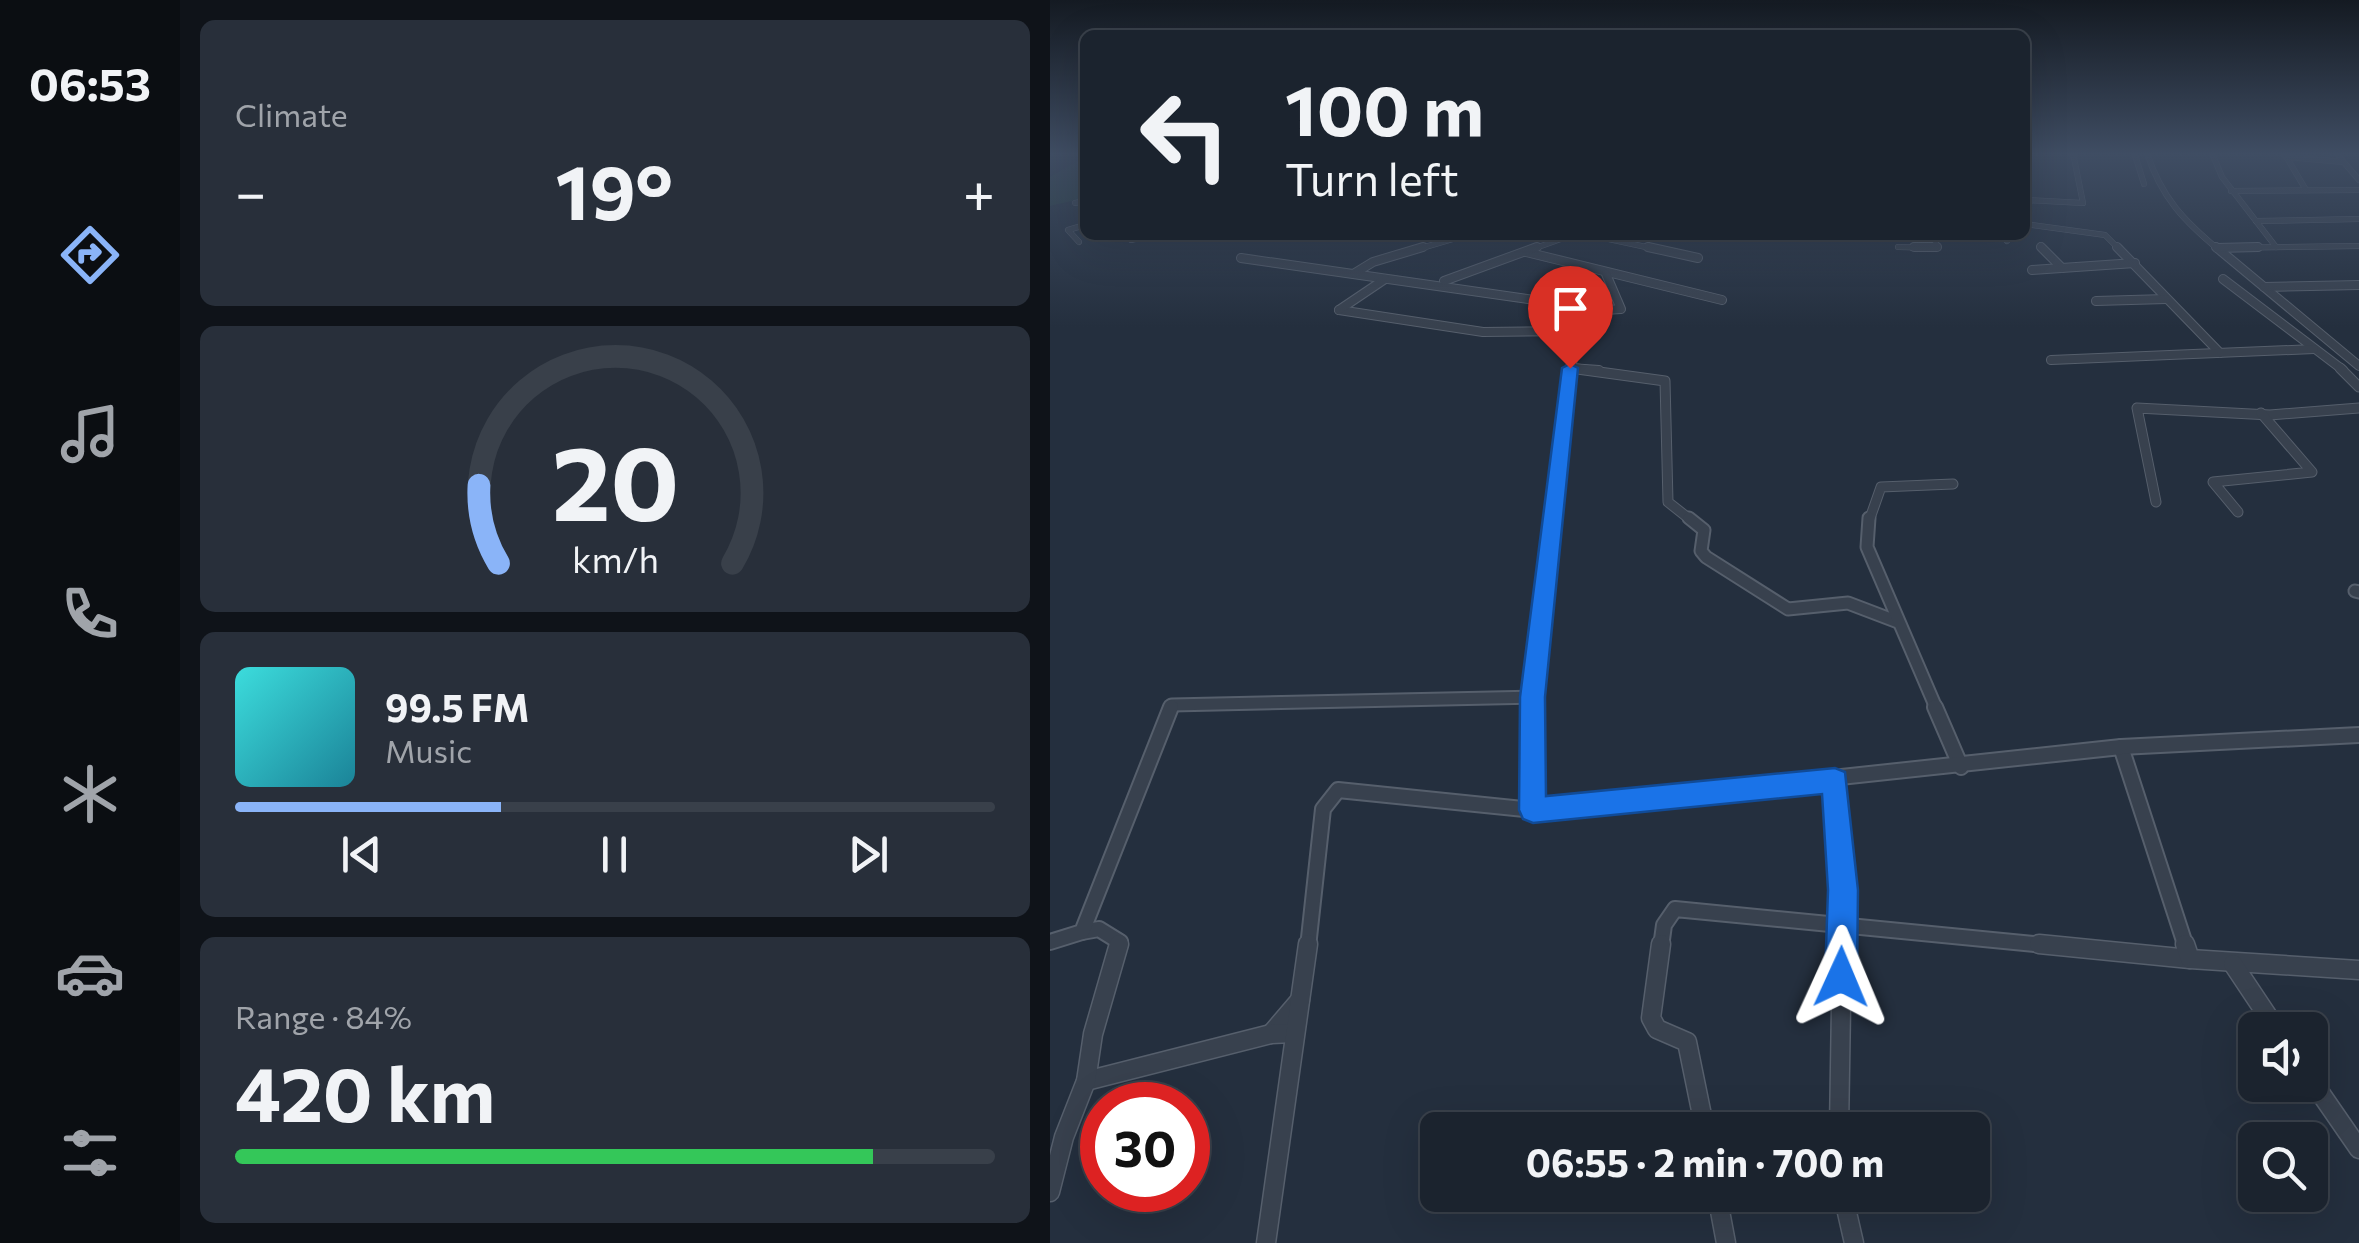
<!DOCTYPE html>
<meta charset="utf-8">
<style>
body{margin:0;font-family:Commissioner,sans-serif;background:#282f3a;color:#f1f3f6;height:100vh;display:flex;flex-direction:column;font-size:38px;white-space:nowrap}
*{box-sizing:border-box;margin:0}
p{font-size:32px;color:#a0a4aa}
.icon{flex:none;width:55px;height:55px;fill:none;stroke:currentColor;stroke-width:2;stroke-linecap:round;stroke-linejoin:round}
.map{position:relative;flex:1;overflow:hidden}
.panel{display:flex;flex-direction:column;gap:20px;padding:20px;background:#0f1319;width:870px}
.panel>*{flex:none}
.hud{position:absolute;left:30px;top:30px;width:950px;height:210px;border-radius:15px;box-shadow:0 10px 40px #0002,0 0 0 2px #39404a;background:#1b232e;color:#f1f3f6;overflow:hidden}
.tools{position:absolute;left:1188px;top:1012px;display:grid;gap:20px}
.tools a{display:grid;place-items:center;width:90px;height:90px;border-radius:15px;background:#1b232e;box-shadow:0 10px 40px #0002,0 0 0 2px #39404a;font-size:50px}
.speed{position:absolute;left:30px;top:1082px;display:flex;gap:20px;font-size:50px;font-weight:700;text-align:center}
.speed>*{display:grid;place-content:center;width:130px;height:130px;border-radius:50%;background:#1b232e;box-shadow:0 10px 40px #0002,0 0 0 2px #39404a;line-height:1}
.speed .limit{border:15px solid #d22;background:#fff;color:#111}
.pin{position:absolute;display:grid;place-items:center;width:85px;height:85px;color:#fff;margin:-102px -42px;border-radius:50% 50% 50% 0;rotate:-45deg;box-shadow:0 0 10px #0007}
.pin .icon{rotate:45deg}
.me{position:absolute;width:110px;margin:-55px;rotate:1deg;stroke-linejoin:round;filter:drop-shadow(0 0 8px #0008)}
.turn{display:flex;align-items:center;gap:35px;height:210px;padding:0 40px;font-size:45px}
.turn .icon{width:130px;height:130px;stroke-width:2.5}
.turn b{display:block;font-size:70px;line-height:85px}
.big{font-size:75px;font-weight:700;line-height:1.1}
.panel .widget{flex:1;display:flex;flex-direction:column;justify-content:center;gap:15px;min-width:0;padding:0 35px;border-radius:15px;background:#282f3a}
.panel .dial{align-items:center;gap:0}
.dial svg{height:260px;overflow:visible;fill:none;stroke:#39404a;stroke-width:7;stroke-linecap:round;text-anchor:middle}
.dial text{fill:#f1f3f6;stroke:none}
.song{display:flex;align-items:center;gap:30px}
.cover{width:120px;height:120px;border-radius:15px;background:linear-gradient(135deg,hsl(180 70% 55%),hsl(190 70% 35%))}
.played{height:10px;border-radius:5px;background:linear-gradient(90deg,#8ab4f8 35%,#39404a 35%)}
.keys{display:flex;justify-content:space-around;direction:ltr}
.heat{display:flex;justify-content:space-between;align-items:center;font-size:55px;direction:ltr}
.charge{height:15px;border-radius:8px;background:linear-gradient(90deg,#34c759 84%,#39404a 0)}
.trip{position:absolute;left:370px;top:1112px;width:570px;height:100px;border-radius:15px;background:#1b232e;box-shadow:0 10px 40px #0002,0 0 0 2px #39404a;font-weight:700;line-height:100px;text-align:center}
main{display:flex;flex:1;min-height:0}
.dock{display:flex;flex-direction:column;width:180px;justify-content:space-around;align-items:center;background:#0b0e12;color:#a0a4aa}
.dock .icon{width:70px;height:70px}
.dock .active{color:#8ab4f8}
.dock b{font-size:45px;color:#f1f3f6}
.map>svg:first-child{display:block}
</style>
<main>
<nav class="dock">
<b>06:53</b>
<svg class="icon active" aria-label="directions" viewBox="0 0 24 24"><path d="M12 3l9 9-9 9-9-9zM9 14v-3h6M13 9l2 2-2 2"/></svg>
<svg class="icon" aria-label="music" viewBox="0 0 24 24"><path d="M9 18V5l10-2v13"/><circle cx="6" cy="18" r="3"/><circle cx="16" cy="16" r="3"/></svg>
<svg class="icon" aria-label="phone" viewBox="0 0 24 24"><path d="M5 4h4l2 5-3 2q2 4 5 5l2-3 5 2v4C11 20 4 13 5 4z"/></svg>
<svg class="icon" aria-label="climate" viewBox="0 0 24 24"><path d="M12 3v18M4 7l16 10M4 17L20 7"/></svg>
<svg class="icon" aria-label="car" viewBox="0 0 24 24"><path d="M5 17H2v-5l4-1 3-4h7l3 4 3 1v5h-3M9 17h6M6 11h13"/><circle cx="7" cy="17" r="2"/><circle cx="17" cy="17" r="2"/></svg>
<svg class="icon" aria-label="filters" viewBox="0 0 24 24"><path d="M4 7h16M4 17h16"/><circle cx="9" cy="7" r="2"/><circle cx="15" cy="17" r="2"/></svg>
</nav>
<section class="panel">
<div class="widget"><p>Climate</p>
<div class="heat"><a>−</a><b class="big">19°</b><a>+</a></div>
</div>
<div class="widget dial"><svg viewBox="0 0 100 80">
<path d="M14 69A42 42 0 1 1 86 69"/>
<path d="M14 69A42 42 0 0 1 8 45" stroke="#8ab4f8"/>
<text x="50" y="56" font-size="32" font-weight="700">20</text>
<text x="50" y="72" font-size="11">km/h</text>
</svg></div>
<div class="widget">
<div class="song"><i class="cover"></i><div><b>99.5 FM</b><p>Music</p></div></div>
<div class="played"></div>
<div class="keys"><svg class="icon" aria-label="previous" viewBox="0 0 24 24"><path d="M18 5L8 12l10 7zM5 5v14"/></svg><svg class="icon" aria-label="pause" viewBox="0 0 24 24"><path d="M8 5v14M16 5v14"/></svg><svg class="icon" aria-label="next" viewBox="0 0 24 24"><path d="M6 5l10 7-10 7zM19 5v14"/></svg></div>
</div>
<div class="widget"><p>Range · 84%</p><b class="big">420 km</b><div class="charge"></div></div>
</section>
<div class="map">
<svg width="1309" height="1243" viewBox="0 0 1309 1243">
<rect width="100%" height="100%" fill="#242f3e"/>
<polygon fill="#263c3f" points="35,157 35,198 0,206 0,177"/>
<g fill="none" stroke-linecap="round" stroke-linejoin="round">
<g stroke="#565f6c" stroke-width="6">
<g id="street-far5">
<path d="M 1097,153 C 1111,197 1134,221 1169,250"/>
<polyline points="1162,153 1172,177 1226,247"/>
<polyline points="1234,153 1256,190"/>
<polyline points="1286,153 1309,180"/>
<polyline points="1085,155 1094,184"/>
<polyline points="1237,157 1293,162"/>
<polyline points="1181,191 1309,190"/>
<polyline points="975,200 1033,203 1023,153"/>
<polyline points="25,203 35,201"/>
<polyline points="1206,221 1309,219"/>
<polyline points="975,224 1055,235 1070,250"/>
<polyline points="540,235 610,250"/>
<polyline points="952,235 957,241"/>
<polyline points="81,240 101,235"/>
<polyline points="29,242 18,230 35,225"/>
<polyline points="990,246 994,250"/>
<polyline points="848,247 887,248 884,235"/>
<polyline points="1167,248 1309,246"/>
<polyline points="365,250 416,235"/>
<polyline points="480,250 522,235"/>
</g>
</g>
<g stroke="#565f6c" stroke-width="10">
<g id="street-far4">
<polyline points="598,247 648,258"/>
<polyline points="864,247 887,247"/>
<polyline points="991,247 1012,268"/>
<polyline points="1067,247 1170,353"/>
<polyline points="1166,247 1309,366"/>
<polyline points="1167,248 1208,247"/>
<polyline points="476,252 672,300"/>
<polyline points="191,258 555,310 531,331 520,370"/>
<polyline points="982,270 1085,263"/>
<polyline points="305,273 323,262 373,247"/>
<polyline points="1173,279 1293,370"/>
<polyline points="394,281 487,247"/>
<polyline points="1214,287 1309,285"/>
<polyline points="1046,301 1116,299"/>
<polyline points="289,310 433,332 531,331"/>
<polyline points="289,310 335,279"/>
<polyline points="555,310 571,309 556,274"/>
<polyline points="1001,360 1264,349"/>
<polyline points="520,368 549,370"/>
</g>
</g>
<g stroke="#565f6c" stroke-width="11">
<g id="street-far3">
<polyline points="520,368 615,381 618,502 642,521"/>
<polyline points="1290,368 1309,387"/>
<polyline points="1106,502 1087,408 1220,415 1309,408"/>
<polyline points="1188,512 1163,482 1262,472 1211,413"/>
<polyline points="502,521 520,368"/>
<polyline points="819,521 831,487 903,484"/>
</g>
</g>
<g stroke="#565f6c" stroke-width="15">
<g id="street-far2">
<polyline points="639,518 654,530 651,551 656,557 738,609 798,603 848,622"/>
<polyline points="819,518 817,547 887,710"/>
<polyline points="1305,591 1309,592"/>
<polyline points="120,710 122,705 482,697"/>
<polyline points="482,710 503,518"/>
</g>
</g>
<g stroke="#565f6c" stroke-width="18">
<g id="street-far1">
<polyline points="482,707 483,810"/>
<polyline points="885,707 911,767"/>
<polyline points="1071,747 1136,947"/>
<polyline points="785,780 792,947"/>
<polyline points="32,932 49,929 70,942 69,947"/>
<polyline points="0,942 32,932 121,707"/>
<polyline points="258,947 273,809 288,790 483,810 1071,747 1309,735"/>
<polyline points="611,947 614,925 625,909 1015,947"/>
</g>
</g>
<g stroke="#565f6c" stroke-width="21">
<g id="street">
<polyline points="611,944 601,1018 607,1029 637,1042 655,1130"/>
<polyline points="989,944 1140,959"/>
<polyline points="1135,944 1140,959 1309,970"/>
<polyline points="1183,964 1227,1030"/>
<polyline points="221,1034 250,1000"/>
<polyline points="1260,1078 1309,1149"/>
<polyline points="36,1081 221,1034 244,1033"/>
<polyline points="789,1130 792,944"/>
<polyline points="0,1192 14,1137 36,1081 43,1034 69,944"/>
<polyline points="667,1195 676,1243"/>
<polyline points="793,1195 804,1243"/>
<polyline points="216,1243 258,944"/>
</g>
</g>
<use href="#street-far5" stroke="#38414e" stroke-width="5"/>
<use href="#street-far4" stroke="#38414e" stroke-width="8"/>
<use href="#street-far3" stroke="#38414e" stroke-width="9"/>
<use href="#street-far2" stroke="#38414e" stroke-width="11"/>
<use href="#street-far1" stroke="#38414e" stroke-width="14"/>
<use href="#street" stroke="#38414e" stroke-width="18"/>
</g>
<linearGradient id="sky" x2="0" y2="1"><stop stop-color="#141a22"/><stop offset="0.47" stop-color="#3f4d63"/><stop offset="1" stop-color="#3f4d63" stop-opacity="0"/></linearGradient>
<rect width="1309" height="327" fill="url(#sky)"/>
<polygon fill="#1a73e8" stroke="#114b97" stroke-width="2.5" points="520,364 528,368 495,697 496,796 785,768 795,772 808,890 807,977 802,988 791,993 780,988 775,977 778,890 772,794 483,823 473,819 469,810 470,697 512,368"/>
</svg>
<div class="tools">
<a><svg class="icon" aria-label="sound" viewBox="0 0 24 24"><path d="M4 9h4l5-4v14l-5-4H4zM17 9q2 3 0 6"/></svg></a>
<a><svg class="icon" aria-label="search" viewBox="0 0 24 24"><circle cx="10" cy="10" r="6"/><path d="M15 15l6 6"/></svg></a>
</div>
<div class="speed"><div class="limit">30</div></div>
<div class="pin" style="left:520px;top:368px;background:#d93025"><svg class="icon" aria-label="arrive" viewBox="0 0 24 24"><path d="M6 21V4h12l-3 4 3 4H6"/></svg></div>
<svg class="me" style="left:791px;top:977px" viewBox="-20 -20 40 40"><path d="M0-17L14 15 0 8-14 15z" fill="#1a73e8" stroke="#fff" stroke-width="4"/></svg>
<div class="trip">06:55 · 2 min · 700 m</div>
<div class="hud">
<div class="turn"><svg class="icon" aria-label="left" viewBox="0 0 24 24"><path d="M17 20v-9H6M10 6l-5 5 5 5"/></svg><div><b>100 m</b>Turn left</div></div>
</div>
</div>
</main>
